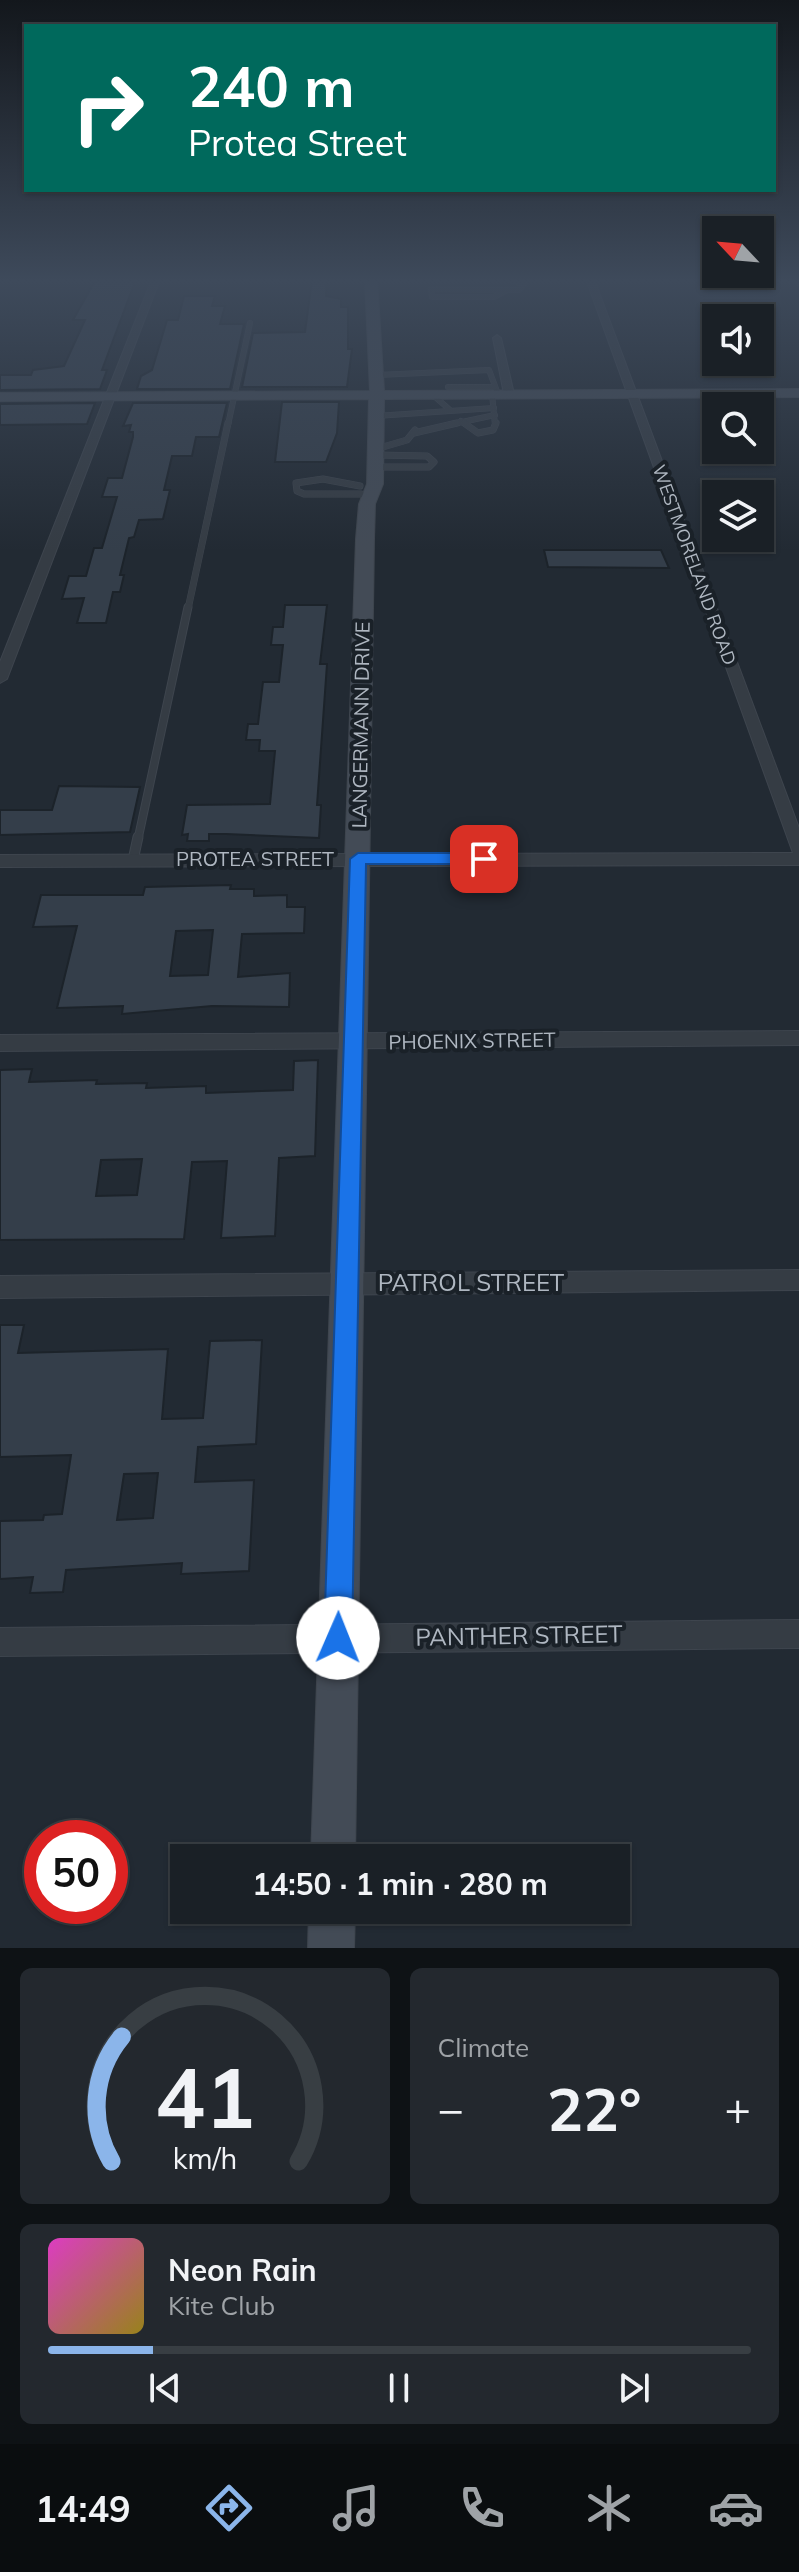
<!DOCTYPE html>
<meta charset="utf-8">
<style>
body{margin:0;font-family:Mulish,sans-serif;background:#23282e;color:#f1f3f6;height:100vh;display:flex;flex-direction:column;font-size:30px;white-space:nowrap}
*{box-sizing:border-box;margin:0}
p{font-size:26px;color:#9fa3a7}
.icon{flex:none;width:44px;height:44px;fill:none;stroke:currentColor;stroke-width:2;stroke-linecap:round;stroke-linejoin:round}
.map{position:relative;height:1948px;overflow:hidden}
.details{display:flex;flex-direction:column;gap:20px;padding:20px;background:#0e1215;flex:1}
.details>*{flex:none}
.banner{position:absolute;left:24px;top:24px;width:752px;height:168px;border-radius:0px;box-shadow:0 2px 6px #0004,0 0 0 2px #383e43;background:#00695c;color:#fff;overflow:hidden}
.needle{width:52px;rotate:296deg}
.fabs{position:absolute;left:702px;top:216px;display:grid;gap:16px}
.fabs a{display:grid;place-items:center;width:72px;height:72px;border-radius:0px;background:#1a2026;box-shadow:0 2px 6px #0004,0 0 0 2px #383e43;font-size:40px}
.speed{position:absolute;left:24px;top:1820px;display:flex;gap:16px;font-size:40px;font-weight:700;text-align:center}
.speed>*{display:grid;place-content:center;width:104px;height:104px;border-radius:50%;background:#1a2026;box-shadow:0 2px 6px #0004,0 0 0 2px #383e43;line-height:1}
.speed .limit{border:12px solid #d22;background:#fff;color:#111}
.pin{position:absolute;display:grid;place-items:center;width:68px;height:68px;color:#fff;margin:-34px;border-radius:16px;box-shadow:0 4px 12px #0006}
.me{position:absolute;width:88px;margin:-44px;rotate:1deg;stroke-linejoin:round;filter:drop-shadow(0 0 6px #0008)}
.turn{display:flex;align-items:center;gap:28px;height:168px;padding:0 32px;font-size:36px}
.turn .icon{width:104px;height:104px;stroke-width:2.5}
.turn b{display:block;font-size:56px;line-height:68px}
.big{font-size:60px;font-weight:700;line-height:1.1}
.details .card{flex:1;display:flex;flex-direction:column;justify-content:center;gap:12px;min-width:0;padding:0 28px;border-radius:12px;background:#23282e}
.details .dial{align-items:center;gap:0}
.dial svg{height:208px;overflow:visible;fill:none;stroke:#383e43;stroke-width:7;stroke-linecap:round;text-anchor:middle}
.dial text{fill:#f1f3f6;stroke:none}
.song{display:flex;align-items:center;gap:24px}
.cover{width:96px;height:96px;border-radius:12px;background:linear-gradient(135deg,hsl(310 70% 55%),hsl(50 70% 35%))}
.played{height:8px;border-radius:4px;background:linear-gradient(90deg,#8bb5ea 15%,#383e43 15%)}
.keys{display:flex;justify-content:space-around;direction:ltr}
.heat{display:flex;justify-content:space-between;align-items:center;font-size:44px;direction:ltr}
.details .tiles{flex:1;display:grid;gap:20px;grid-template-columns:1fr 1fr}
.card:last-child{grid-column:span 2}
.trip{position:absolute;left:170px;top:1844px;width:460px;height:80px;border-radius:0px;background:#1a2026;box-shadow:0 2px 6px #0004,0 0 0 2px #383e43;font-weight:700;line-height:80px;text-align:center}
.dock{display:flex;height:128px;justify-content:space-around;align-items:center;background:#0a0d0f;color:#9fa3a7}
.dock .icon{width:56px;height:56px}
.dock .active{color:#8bb5ea}
.dock b{font-size:36px;color:#f1f3f6}
.map>svg:first-child{display:block}
</style>
<div class="map">
<svg width="799" height="1948" viewBox="0 0 799 1948">
<rect width="100%" height="100%" fill="#222a33"/>
<g fill="#343e4a" stroke="#1c232a" stroke-width="2" fill-rule="evenodd">
<polygon points="96,279 136,279 102,370 107,370 100,389 0,390 0,375 31,375 33,370 64,366 85,320 73,320"/>
<polygon points="312,279 327,279 326,296 341,299 341,307 348,307 348,349 352,349 347,387 242,387 253,333 305,332"/>
<polygon points="184,296 215,296 212,306 225,306 220,324 244,324 230,389 137,389 141,376 152,370 167,320 178,320"/>
<polygon points="282,402 339,402 337,433 326,462 275,462"/>
<polygon points="95,403 87,424 0,425 0,404"/>
<polygon points="133,403 227,403 219,437 196,437 192,456 172,456 164,490 170,490 163,519 139,520 134,537 129,538 120,575 124,575 120,592 113,592 106,623 77,623 84,598 62,599 69,576 86,576 94,548 102,548 117,497 102,497 108,478 122,478 133,437 133,432 129,432 131,425 123,426"/>
<polygon points="544,550 661,550 669,568 548,567"/>
<polygon points="285,605 327,605 320,664 327,664 317,805 321,805 319,838 226,834 209,834 209,841 187,841 188,834 182,835 187,805 270,804 275,751 259,751 260,740 246,740 248,724 258,724 263,682 279,682 283,645 271,645 273,627 283,627"/>
<polygon points="59,786 140,787 130,832 0,835 0,810 52,810"/>
<path d="M 231,885 L 230,889 L 254,889 L 254,896 L 287,895 L 287,907 L 305,907 L 304,933 L 242,934 L 238,977 L 290,973 L 289,1007 L 212,1006 L 122,1014 L 123,1006 L 57,1008 L 77,926 L 33,927 L 41,895 L 143,895 L 145,887 ZM 213,930 L 208,975 L 170,976 L 176,931 Z"/>
<path d="M 318,1060 L 315,1156 L 279,1158 L 275,1236 L 221,1238 L 227,1161 L 192,1162 L 184,1239 L 0,1240 L 0,1070 L 32,1069 L 29,1082 L 97,1080 L 96,1084 L 147,1083 L 146,1088 L 206,1086 L 206,1093 L 293,1090 L 294,1061 ZM 142,1159 L 137,1195 L 96,1196 L 101,1160 Z"/>
<path d="M 0,1325 L 24,1325 L 18,1353 L 168,1349 L 162,1419 L 203,1418 L 210,1341 L 262,1340 L 256,1444 L 198,1447 L 195,1482 L 254,1480 L 249,1571 L 181,1574 L 182,1563 L 66,1570 L 63,1592 L 30,1593 L 33,1577 L 0,1579 L 0,1521 L 43,1520 L 44,1515 L 62,1514 L 71,1455 L 0,1457 ZM 158,1473 L 153,1518 L 117,1520 L 124,1474 Z"/>
</g>
<g fill="none" stroke-linecap="round" stroke-linejoin="round">
<g stroke="#3e454e" stroke-width="6">
<g id="lane-far3">
<polyline points="371,279 513,280 524,285 519,290 431,289 432,297 494,297 507,290"/>
<polyline points="377,375 489,370 498,394"/>
<polyline points="448,387 495,387"/>
<polyline points="492,394 495,425"/>
<polyline points="433,395 450,410"/>
<polyline points="376,416 494,408"/>
<polyline points="461,421 467,425"/>
<polyline points="228,425 250,323"/>
<polyline points="448,425 495,415"/>
</g>
</g>
<g stroke="#3e454e" stroke-width="7">
<g id="lane-far2">
<polyline points="464,423 478,433 493,430 496,423"/>
<polyline points="414,433 457,423"/>
<polyline points="376,449 407,440 415,430"/>
<polyline points="375,467 429,467 434,462 427,456 376,455"/>
<polyline points="360,486 323,479 296,483 297,491 304,494 361,494"/>
<polyline points="188,609 228,423"/>
</g>
</g>
<g stroke="#3e454e" stroke-width="9">
<polyline id="lane-far1" points="138,839 188,607"/>
</g>
<g stroke="#3e454e" stroke-width="11">
<polyline id="lane" points="133,860 138,837"/>
</g>
<g stroke="#3e454e" stroke-width="2">
<g id="street">
<polygon points="152,279 160,279 7,679 0,683 0,662"/>
<polygon points="586,279 594,279 799,828 799,865 0,867 0,855 793,853"/>
<polygon points="791,279 799,279 799,286"/>
<polygon points="497,335 501,338 514,394 509,397 504,394 493,338"/>
<polygon points="799,1031 799,1045 0,1051 0,1035"/>
<polygon points="799,1270 799,1290 0,1298 0,1276"/>
<polygon points="799,1620 799,1648 0,1656 0,1628"/>
</g>
</g>
<g stroke="#3e454e" stroke-width="2">
<g id="secondary">
<polygon points="365,279 377,279 384,391 799,389 799,397 384,399 383,484 375,504 374,539 355,1858 311,1858 356,539 359,504 367,484 369,399 0,401 0,393 370,391"/>
<polygon points="309,1910 355,1910 354,1948 308,1948"/>
</g>
</g>
<use href="#lane-far3" stroke="#353c44" stroke-width="5"/>
<use href="#lane-far2" stroke="#353c44" stroke-width="6"/>
<use href="#lane-far1" stroke="#353c44" stroke-width="7"/>
<use href="#lane" stroke="#353c44" stroke-width="9"/>
<use href="#street" fill="#353c44" fill-rule="evenodd"/>
<use href="#secondary" fill="#434b56" fill-rule="evenodd"/>
</g>
<linearGradient id="sky" x2="0" y2="1"><stop stop-color="#13171c"/><stop offset="0.51" stop-color="#3e4a5b"/><stop offset="1" stop-color="#3e4a5b" stop-opacity="0"/></linearGradient>
<rect width="799" height="551" fill="url(#sky)"/>
<polygon fill="#1a73e8" stroke="#114b97" stroke-width="2" points="358,853 484,853 492,859 484,864 366,864 352,1638 348,1648 338,1652 328,1648 324,1638 350,859"/>
<g text-anchor="middle" stroke-width="8" stroke-linejoin="round" paint-order="stroke">
<g font-size="18" fill="#afb7c1" stroke="#1a2128">
<text transform="translate(694 565) rotate(70)" y="6">WESTMORELAND ROAD</text>
</g>
<g font-size="20" fill="#afb7c1" stroke="#1a2128">
<text transform="translate(361 725) rotate(-89)" y="7">LANGERMANN DRIVE</text>
<text x="255" y="866">PROTEA STREET</text>
<text transform="translate(472 1041) rotate(-1)" y="7">PHOENIX STREET</text>
</g>
<g font-size="24" fill="#afb7c1" stroke="#1a2128">
<text x="471" y="1291">PATROL STREET</text>
<text transform="translate(519 1636) rotate(-1)" y="8">PANTHER STREET</text>
</g>
</g>
</svg>
<div class="fabs">
<a><svg class="needle" viewBox="-14 -14 28 28"><path d="M0-13l5 13h-10z" fill="#e53935"/><path d="M0 13l5-13h-10z" fill="#9fa3a7"/></svg></a>
<a><svg class="icon" aria-label="sound" viewBox="0 0 24 24"><path d="M4 9h4l5-4v14l-5-4H4zM17 9q2 3 0 6"/></svg></a>
<a><svg class="icon" aria-label="search" viewBox="0 0 24 24"><circle cx="10" cy="10" r="6"/><path d="M15 15l6 6"/></svg></a>
<a><svg class="icon" aria-label="layers" viewBox="0 0 24 24"><path d="M12 4l9 5-9 5-9-5zM3 14l9 5 9-5"/></svg></a>
</div>
<div class="speed"><div class="limit">50</div></div>
<div class="pin" style="left:484px;top:859px;background:#d93025"><svg class="icon" aria-label="arrive" viewBox="0 0 24 24"><path d="M6 21V4h12l-3 4 3 4H6"/></svg></div>
<svg class="me" style="left:338px;top:1638px" viewBox="-20 -20 40 40"><circle r="19" fill="#fff"/><path d="M0-13L10 11 0 6-10 11z" fill="#1a73e8"/></svg>
<div class="trip">14:50 · 1 min · 280 m</div>
<div class="banner">
<div class="turn"><svg class="icon" aria-label="right" viewBox="0 0 24 24"><path d="M7 20v-9h11M14 6l5 5-5 5"/></svg><div><b>240 m</b>Protea Street</div></div>
</div>
</div>
<section class="details">
<div class="tiles">
<div class="card dial"><svg viewBox="0 0 100 80">
<path d="M14 69A42 42 0 1 1 86 69"/>
<path d="M14 69A42 42 0 0 1 18 21" stroke="#8bb5ea"/>
<text x="50" y="56" font-size="32" font-weight="700">41</text>
<text x="50" y="72" font-size="11">km/h</text>
</svg></div>
<div class="card"><p>Climate</p>
<div class="heat"><a>−</a><b class="big">22°</b><a>+</a></div>
</div>
<div class="card">
<div class="song"><i class="cover"></i><div><b>Neon Rain</b><p>Kite Club</p></div></div>
<div class="played"></div>
<div class="keys"><svg class="icon" aria-label="previous" viewBox="0 0 24 24"><path d="M18 5L8 12l10 7zM5 5v14"/></svg><svg class="icon" aria-label="pause" viewBox="0 0 24 24"><path d="M8 5v14M16 5v14"/></svg><svg class="icon" aria-label="next" viewBox="0 0 24 24"><path d="M6 5l10 7-10 7zM19 5v14"/></svg></div>
</div>
</div>
</section>
<nav class="dock">
<b>14:49</b>
<svg class="icon active" aria-label="directions" viewBox="0 0 24 24"><path d="M12 3l9 9-9 9-9-9zM9 14v-3h6M13 9l2 2-2 2"/></svg>
<svg class="icon" aria-label="music" viewBox="0 0 24 24"><path d="M9 18V5l10-2v13"/><circle cx="6" cy="18" r="3"/><circle cx="16" cy="16" r="3"/></svg>
<svg class="icon" aria-label="phone" viewBox="0 0 24 24"><path d="M5 4h4l2 5-3 2q2 4 5 5l2-3 5 2v4C11 20 4 13 5 4z"/></svg>
<svg class="icon" aria-label="climate" viewBox="0 0 24 24"><path d="M12 3v18M4 7l16 10M4 17L20 7"/></svg>
<svg class="icon" aria-label="car" viewBox="0 0 24 24"><path d="M5 17H2v-5l4-1 3-4h7l3 4 3 1v5h-3M9 17h6M6 11h13"/><circle cx="7" cy="17" r="2"/><circle cx="17" cy="17" r="2"/></svg>
</nav>
